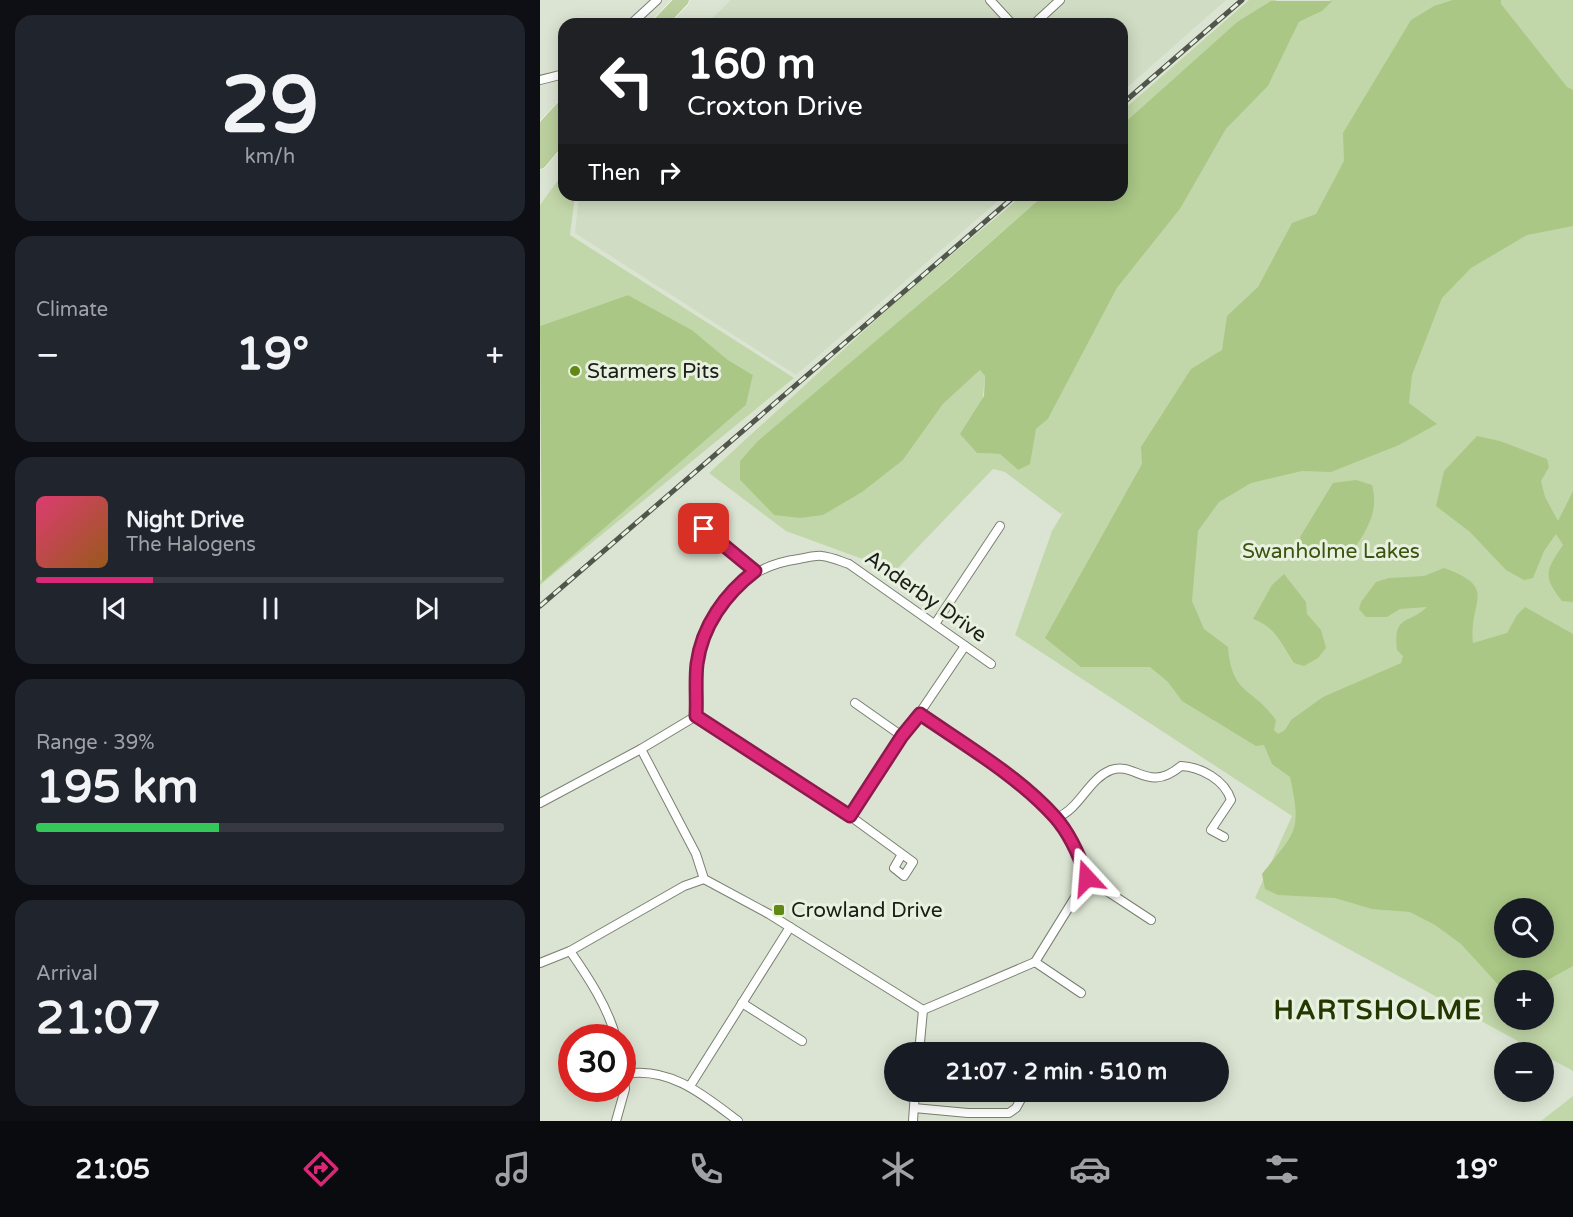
<!DOCTYPE html>
<meta charset="utf-8">
<style>
body{margin:0;font-family:"Varela Round",sans-serif;background:#20242c;color:#f1f3f6;height:100vh;display:flex;flex-direction:column;font-size:22px;white-space:nowrap}
*{box-sizing:border-box;margin:0}
p{font-size:20px;color:#9ea1a6}
.icon{flex:none;width:33px;height:33px;fill:none;stroke:currentColor;stroke-width:2;stroke-linecap:round;stroke-linejoin:round}
.map{position:relative;flex:1;overflow:hidden}
.drawer{display:flex;flex-direction:column;gap:15px;padding:15px;background:#0d0f14;width:540px}
.drawer>*{flex:none}
.hud{position:absolute;left:18px;top:18px;width:570px;height:183px;border-radius:18px;box-shadow:0 3px 15px #0003;background:#202124;color:#fff;overflow:hidden}
.controls{position:absolute;left:954px;top:898px;display:grid;gap:12px}
.controls a{display:grid;place-items:center;width:60px;height:60px;border-radius:50%;background:#171b24;box-shadow:0 3px 15px #0003;font-size:30px}
.speed{position:absolute;left:18px;top:1024px;display:flex;gap:12px;font-size:30px;font-weight:700;text-align:center}
.speed>*{display:grid;place-content:center;width:78px;height:78px;border-radius:50%;background:#171b24;box-shadow:0 3px 15px #0003;line-height:1}
.speed .limit{border:9px solid #d22;background:#fff;color:#111}
.pin{position:absolute;display:grid;place-items:center;width:51px;height:51px;color:#fff;margin:-26px;border-radius:12px;box-shadow:0 3px 9px #0006}
.me{position:absolute;width:66px;margin:-33px;rotate:341deg;stroke-linejoin:round;filter:drop-shadow(0 0 4px #0008)}
.turn{display:flex;align-items:center;gap:21px;height:126px;padding:0 30px;font-size:27px}
.turn .icon{width:78px;height:78px;stroke-width:2.5}
.turn b{display:block;font-size:42px;line-height:51px}
.then{display:flex;align-items:center;height:57px;padding:0 30px;background:#0003;gap:12px;font-size:22px}
.big{font-size:45px;font-weight:700;line-height:1.1}
.drawer .card{flex:1;display:flex;flex-direction:column;justify-content:center;gap:9px;min-width:0;padding:0 21px;border-radius:18px;background:#20242c}
.drawer .dial{align-items:center;gap:0}
.dial b{font-size:78px;line-height:1}
.song{display:flex;align-items:center;gap:18px}
.cover{width:72px;height:72px;border-radius:9px;background:linear-gradient(135deg,hsl(340 70% 55%),hsl(30 70% 35%))}
.played{height:6px;border-radius:3px;background:linear-gradient(90deg,#db2777 25%,#363941 25%)}
.keys{display:flex;justify-content:space-around;direction:ltr}
.heat{display:flex;justify-content:space-between;align-items:center;font-size:33px;direction:ltr}
.charge{height:9px;border-radius:4px;background:linear-gradient(90deg,#34c759 39%,#363941 0)}
.trip{position:absolute;left:344px;top:1042px;width:345px;height:60px;border-radius:30px;background:#171b24;box-shadow:0 3px 15px #0003;font-weight:700;line-height:60px;text-align:center}
.menu{display:flex;height:96px;justify-content:space-around;align-items:center;background:#090b0e;color:#9ea1a6}
.menu .icon{width:42px;height:42px}
.menu .selected{color:#db2777}
.menu b{font-size:27px;color:#f1f3f6}
main{display:flex;flex:1;min-height:0}
.map>svg:first-child{display:block}
</style>
<main>
<section class="drawer">
<div class="card dial"><b>29</b><p>km/h</p></div>
<div class="card"><p>Climate</p>
<div class="heat"><a>−</a><b class="big">19°</b><a>+</a></div>
</div>
<div class="card">
<div class="song"><i class="cover"></i><div><b>Night Drive</b><p>The Halogens</p></div></div>
<div class="played"></div>
<div class="keys"><svg class="icon" aria-label="previous" viewBox="0 0 24 24"><path d="M18 5L8 12l10 7zM5 5v14"/></svg><svg class="icon" aria-label="pause" viewBox="0 0 24 24"><path d="M8 5v14M16 5v14"/></svg><svg class="icon" aria-label="next" viewBox="0 0 24 24"><path d="M6 5l10 7-10 7zM19 5v14"/></svg></div>
</div>
<div class="card"><p>Range · 39%</p><b class="big">195 km</b><div class="charge"></div></div>
<div class="card"><p>Arrival</p><b class="big">21:07</b></div>
</section>
<div class="map">
<svg width="1033" height="1121" viewBox="0 0 1033 1121">
<rect width="100%" height="100%" fill="#dbe4d2"/>
<g fill="#d0dcc3">
<polygon points="191,0 686,0 582,92 582,24 166,24"/>
<polygon points="39,195 465,195 256,375 35,233"/>
</g>
<g fill="#c2d7a9" fill-rule="evenodd">
<polygon points="709,0 737,0 697,22 582,125 582,111"/>
<path d="M 790,0 L 1033,0 L 1033,1071 L 715,898 L 752,816 L 475,635 L 512,531 L 524,511 L 521,514 L 465,472 L 453,469 L 355,571 L 246,531 L 169,473 L 361,297 L 483,195 L 504,195 L 200,461 L 200,480 L 234,515 L 363,460 L 403,404 L 440,370 L 445,376 L 437,453 L 460,454 L 478,470 L 496,429 L 508,419 L 577,288 L 640,209 L 686,129 L 728,86 L 759,22 L 782,11 ZM 964,909 L 1004,909 L 1004,948 L 964,948 ZM 964,981 L 1004,981 L 1004,1020 L 964,1020 Z"/>
<polygon points="24,172 24,195 35,195 30,235 254,378 0,585 0,579 2,581 206,405 213,375 188,360 152,330 88,295 0,326 0,205"/>
<polygon points="1033,1096 1033,1121 1001,1121"/>
</g>
<g fill="#aac786" fill-rule="evenodd">
<path d="M 913,0 L 961,0 L 961,4 L 1027,87 L 1033,90 L 1033,226 L 987,235 L 931,268 L 902,298 L 872,375 L 869,403 L 897,424 L 859,445 L 791,472 L 762,471 L 711,483 L 679,502 L 658,531 L 652,601 L 664,629 L 688,647 C 692,696 712,686 736,720 L 734,730 L 738,734 L 745,730 L 751,720 L 783,697 L 861,663 L 863,656 L 857,650 C 853,614 868,625 887,607 L 860,609 L 847,617 L 826,617 L 819,609 L 821,602 L 836,582 L 849,578 L 884,576 L 904,568 C 960,588 928,601 933,643 L 967,633 L 977,615 L 985,607 L 1033,634 L 1033,966 L 1004,982 L 964,981 L 964,991 L 921,944 L 895,925 L 870,912 L 832,909 L 795,898 L 738,895 L 725,889 L 722,874 C 756,831 762,832 750,777 L 732,764 L 724,745 L 716,746 L 642,701 L 628,682 L 610,667 L 541,667 L 505,638 L 602,464 L 601,447 L 651,369 L 682,350 L 687,316 L 718,287 L 752,223 L 776,214 L 804,161 L 803,133 L 871,20 L 894,6 ZM 964,909 L 1004,909 L 1004,948 L 964,948 Z"/>
<polygon points="731,1 792,1 782,11 759,22 728,86 686,129 640,209 577,288 508,419 496,429 490,464 478,470 460,454 437,453 420,434 444,396 445,376 440,370 403,404 363,460 322,492 283,515 260,518 234,515 200,480 200,461 218,441 410,278 504,195 582,195 582,125 697,22"/>
<polygon points="88,295 152,330 188,360 213,375 206,405 2,582 0,326"/>
<path d="M 937,436 L 960,441 L 1007,459 L 1009,467 L 1001,481 L 1005,497 L 1018,521 L 1033,491 L 1033,602 L 1022,601 C 1002,576 1006,570 1023,545 L 1016,534 L 1004,551 L 993,578 L 984,580 L 966,570 L 930,532 L 896,506 L 904,471 Z"/>
<path d="M 816,480 L 832,485 C 839,511 828,528 814,549 L 799,549 L 787,560 L 764,549 L 760,537 L 793,483 Z"/>
<path d="M 744,574 L 766,602 L 767,614 L 781,630 L 786,648 L 778,658 L 764,666 L 754,663 C 742,645 735,626 713,619 L 732,585 Z"/>
</g>
<g fill="none" stroke-linecap="round" stroke-linejoin="round">
<g stroke="#798070" stroke-width="10">
<g id="street">
<polyline points="450,0 472,24"/>
<polyline points="91,24 117,0"/>
<polyline points="494,24 520,0"/>
<polyline points="0,80 24,74"/>
<polyline points="164,529 215,571"/>
<polyline points="395,624 460,526"/>
<polyline points="315,703 362,736"/>
<path d="M 380,714 C 425,746 478,776 515,817 C 531,835 540,857 547,878 L 495,962 L 383,1010"/>
<path d="M 156,716 C 158,691 155,667 162,643 C 175,596 212,565 259,559 C 266,558 275,555 282,556 C 291,557 300,561 309,564 L 451,664"/>
<polyline points="156,716 310,816 373,862 364,876 354,868 362,854"/>
<polyline points="101,749 156,854 164,879 229,914 383,1010"/>
<polyline points="0,803 101,749 156,716"/>
<polyline points="310,816 425,646"/>
<path d="M 516,818 C 540,809 548,779 571,770 C 595,761 608,794 641,766 C 661,767 685,780 691,800 L 671,830 L 684,837"/>
<polyline points="547,878 611,920"/>
<path d="M 30,951 C 48,977 68,1007 76,1038"/>
<polyline points="495,962 541,993"/>
<polyline points="0,963 30,951 144,886 164,879"/>
<polyline points="202,1003 262,1041"/>
<polyline points="379,1053 383,1010"/>
<path d="M 85,1074 C 130,1066 165,1096 198,1121"/>
<polyline points="150,1086 250,927"/>
<polyline points="374,1108 428,1113 469,1113 476,1108 485,1092"/>
<polyline points="76,1121 85,1089 82,1062"/>
<polyline points="373,1121 375,1092"/>
</g>
</g>
<g stroke="#fff" stroke-width="15">
<g id="primary">
<polyline points="119,24 142,0"/>
<polyline points="0,132 24,106"/>
<polyline points="0,144 19,124 24,123"/>
<polyline points="0,162 24,133"/>
</g>
</g>
<use href="#street" stroke="#fff" stroke-width="8"/>
<use href="#primary" stroke="#bacf9d" stroke-width="14"/>
<g stroke="#51564c" stroke-width="5">
<g id="rail">
<polyline points="582,104 702,0"/>
<polyline points="0,606 476,195"/>
</g>
</g>
<use href="#rail" stroke="#e8f1df" stroke-width="3" stroke-dasharray="9" stroke-linecap="butt"/>
</g>
<g fill="none" stroke-linecap="round" stroke-linejoin="round">
<g stroke="#8e194d" stroke-width="15">
<path id="route" d="M 164,529 L 215,571 C 185,594 162,626 157,664 C 155,681 157,699 156,716 L 310,816 L 362,736 L 380,714 C 425,745 478,776 515,817 C 531,835 540,857 547,878"/>
</g>
<use href="#route" stroke="#db2777" stroke-width="10"/>
</g>
<g fill="#608812" stroke="#e8f1df" stroke-width="2">
<circle cx="35" cy="371" r="6"/>
<rect x="233" y="904" width="12" height="12" rx="3"/>
</g>
<g text-anchor="middle" stroke-width="6" stroke-linejoin="round" paint-order="stroke">
<g font-size="21" fill="#1a1e17" stroke="#e8f1df" text-anchor="start">
<text x="47" y="378">Starmers Pits</text>
<text x="251" y="917">Crowland Drive</text>
</g>
<g font-size="21" fill="#3b540e" stroke="#e8f1df">
<text x="791" y="558">Swanholme Lakes</text>
</g>
<g font-size="21" fill="#1a1e17" stroke="#e8f1df">
<text transform="translate(386 596) rotate(35)" y="7">Anderby Drive</text>
</g>
<g font-size="27" font-weight="bold" letter-spacing="1.5" fill="#243701" stroke="#e8f1df">
<text x="838" y="1019">HARTSHOLME</text>
</g>
</g>
</svg>
<div class="controls">
<a><svg class="icon" aria-label="search" viewBox="0 0 24 24"><circle cx="10" cy="10" r="6"/><path d="M15 15l6 6"/></svg></a>
<a>+</a>
<a>−</a>
</div>
<div class="speed"><div class="limit">30</div></div>
<div class="pin" style="left:164px;top:529px;background:#d93025"><svg class="icon" aria-label="arrive" viewBox="0 0 24 24"><path d="M6 21V4h12l-3 4 3 4H6"/></svg></div>
<svg class="me" style="left:547px;top:878px" viewBox="-20 -20 40 40"><path d="M0-17L14 15 0 8-14 15z" fill="#db2777" stroke="#fff" stroke-width="4"/></svg>
<div class="trip">21:07 · 2 min · 510 m</div>
<div class="hud">
<div class="turn"><svg class="icon" aria-label="left" viewBox="0 0 24 24"><path d="M17 20v-9H6M10 6l-5 5 5 5"/></svg><div><b>160 m</b>Croxton Drive</div></div>
<div class="then">Then<svg class="icon" aria-label="right" viewBox="0 0 24 24"><path d="M7 20v-9h11M14 6l5 5-5 5"/></svg></div>
</div>
</div>
</main>
<nav class="menu">
<b>21:05</b>
<svg class="icon selected" aria-label="directions" viewBox="0 0 24 24"><path d="M12 3l9 9-9 9-9-9zM9 14v-3h6M13 9l2 2-2 2"/></svg>
<svg class="icon" aria-label="music" viewBox="0 0 24 24"><path d="M9 18V5l10-2v13"/><circle cx="6" cy="18" r="3"/><circle cx="16" cy="16" r="3"/></svg>
<svg class="icon" aria-label="phone" viewBox="0 0 24 24"><path d="M5 4h4l2 5-3 2q2 4 5 5l2-3 5 2v4C11 20 4 13 5 4z"/></svg>
<svg class="icon" aria-label="climate" viewBox="0 0 24 24"><path d="M12 3v18M4 7l16 10M4 17L20 7"/></svg>
<svg class="icon" aria-label="car" viewBox="0 0 24 24"><path d="M5 17H2v-5l4-1 3-4h7l3 4 3 1v5h-3M9 17h6M6 11h13"/><circle cx="7" cy="17" r="2"/><circle cx="17" cy="17" r="2"/></svg>
<svg class="icon" aria-label="filters" viewBox="0 0 24 24"><path d="M4 7h16M4 17h16"/><circle cx="9" cy="7" r="2"/><circle cx="15" cy="17" r="2"/></svg>
<b>19°</b>
</nav>
